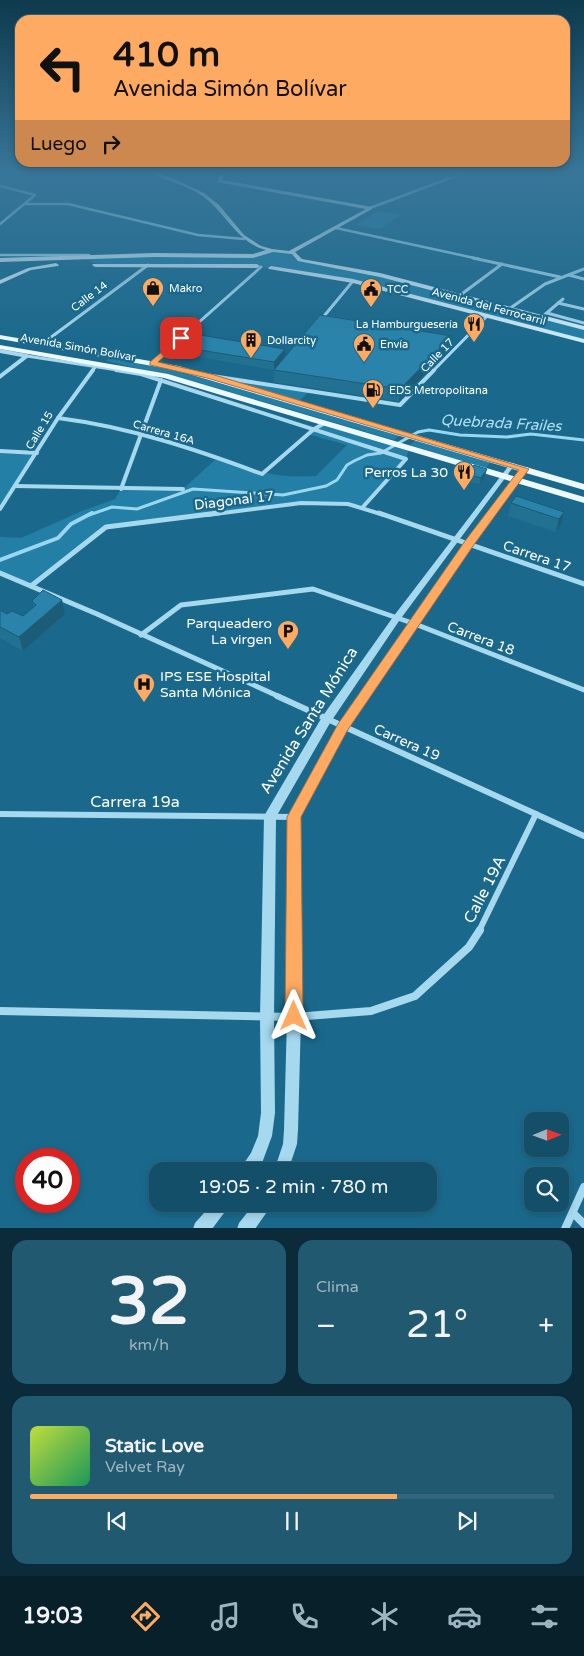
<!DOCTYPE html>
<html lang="es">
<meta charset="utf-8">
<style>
body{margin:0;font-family:"Varela Round",sans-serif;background:#215971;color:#f1f3f6;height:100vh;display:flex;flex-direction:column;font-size:19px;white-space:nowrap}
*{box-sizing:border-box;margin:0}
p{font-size:16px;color:#9db5c0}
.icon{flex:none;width:28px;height:28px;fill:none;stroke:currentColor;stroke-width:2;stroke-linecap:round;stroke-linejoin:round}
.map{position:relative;height:1228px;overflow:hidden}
.details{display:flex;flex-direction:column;gap:12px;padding:12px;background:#0b2b3a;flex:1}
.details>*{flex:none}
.banner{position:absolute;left:15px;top:15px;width:555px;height:152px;border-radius:15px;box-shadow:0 2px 8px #0003,0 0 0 1px #33667d;background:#ffaa63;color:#111;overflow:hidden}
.needle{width:32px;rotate:89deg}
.fabs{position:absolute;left:524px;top:1112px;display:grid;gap:10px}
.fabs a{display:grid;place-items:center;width:45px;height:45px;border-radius:10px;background:#144f69;box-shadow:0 2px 8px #0003,0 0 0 1px #33667d;font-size:25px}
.speed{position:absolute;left:15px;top:1148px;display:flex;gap:10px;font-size:25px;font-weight:700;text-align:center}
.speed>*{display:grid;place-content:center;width:65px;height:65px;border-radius:50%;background:#144f69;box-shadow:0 2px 8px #0003,0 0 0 1px #33667d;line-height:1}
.speed .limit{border:8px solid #d22;background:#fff;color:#111}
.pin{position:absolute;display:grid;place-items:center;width:42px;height:42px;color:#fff;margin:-21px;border-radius:10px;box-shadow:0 2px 8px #0006}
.me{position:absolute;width:55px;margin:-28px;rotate:0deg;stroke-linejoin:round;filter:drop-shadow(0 0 4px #0008)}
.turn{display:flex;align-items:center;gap:18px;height:105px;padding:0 15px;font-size:22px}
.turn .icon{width:65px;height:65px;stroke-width:2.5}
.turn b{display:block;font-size:35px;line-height:42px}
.then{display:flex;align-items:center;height:48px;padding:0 15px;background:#0003;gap:10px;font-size:19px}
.big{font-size:38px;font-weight:600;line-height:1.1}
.details .widget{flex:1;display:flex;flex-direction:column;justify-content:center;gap:8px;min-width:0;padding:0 18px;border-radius:15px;background:#215971}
.details .dial{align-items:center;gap:0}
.dial b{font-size:65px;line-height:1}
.song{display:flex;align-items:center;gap:15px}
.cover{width:60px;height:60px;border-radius:8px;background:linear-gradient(135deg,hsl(70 70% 55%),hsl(150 70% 35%))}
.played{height:5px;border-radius:2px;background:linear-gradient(90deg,#ffaa63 70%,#33667d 70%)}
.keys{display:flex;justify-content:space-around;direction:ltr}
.heat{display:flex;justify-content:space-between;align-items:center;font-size:28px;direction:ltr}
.details .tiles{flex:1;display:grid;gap:12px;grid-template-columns:1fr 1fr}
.widget:last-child{grid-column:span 2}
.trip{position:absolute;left:149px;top:1162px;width:288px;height:50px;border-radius:15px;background:#144f69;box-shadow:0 2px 8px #0003,0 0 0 1px #33667d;font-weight:600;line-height:50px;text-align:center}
.menu{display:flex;height:80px;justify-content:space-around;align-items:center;background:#08202a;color:#9db5c0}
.menu .icon{width:35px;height:35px}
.menu .active{color:#ffaa63}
.menu b{font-size:22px;color:#f1f3f6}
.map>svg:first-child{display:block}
</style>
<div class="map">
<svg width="584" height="1229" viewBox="0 0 584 1229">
<rect width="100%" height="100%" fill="#1a698c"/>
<g fill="#237fa5">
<polygon points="379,211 401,215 379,229 356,225"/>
<polygon points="265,251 291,252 300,260 353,270 584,328 584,341 353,281 257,266 102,265 84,259 154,255 253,256"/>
<polygon points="109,358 172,370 401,434 394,440 200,383 106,361"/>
<polygon points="209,376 311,390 298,402"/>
<path d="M 326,422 L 409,448 L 406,459 L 362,508 L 348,504 L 301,503 L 106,527 L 31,586 L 0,573 L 0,537 L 21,538 L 82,511 L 115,499 L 121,489 L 183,489 L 218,457 C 258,472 273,478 316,476 L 347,445 L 308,434 Z"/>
<polygon points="417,439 491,461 486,468 410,445"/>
<polygon points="0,451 37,453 0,509"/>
</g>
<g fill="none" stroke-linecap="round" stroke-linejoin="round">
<polyline stroke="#99d7f0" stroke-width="3" points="89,515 112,507 137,509 193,489 283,495 326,486 337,480 347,465 354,461 367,455 381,453 418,432 429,430 460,435 507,437 531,434 584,440"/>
<polyline stroke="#99d7f0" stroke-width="4" points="0,560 58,538 71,524 92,513"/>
<g stroke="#a6d8ee" stroke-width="2.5">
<polyline points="0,186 35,195 0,224"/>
<polyline points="25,204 68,204 198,235 244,239"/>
<polyline points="370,208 469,171"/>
<polyline points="336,228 479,259"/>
<polyline points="0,255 89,255"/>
</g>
<g stroke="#a6d8ee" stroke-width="3">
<polyline points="473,258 560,277"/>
<polyline points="569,275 584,279"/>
<polyline points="459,296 502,264"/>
<polyline points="558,303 584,309"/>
<polyline points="509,309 545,284 584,269"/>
<polyline points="547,313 584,323"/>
<polyline points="542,317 563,299"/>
<polyline points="320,321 353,281"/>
<polyline points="42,344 148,265"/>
<polyline points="27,356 124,371"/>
<polyline points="153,363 261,267"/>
<polyline points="92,371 96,366"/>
<polyline points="433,371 486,317"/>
</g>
<g stroke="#a6d8ee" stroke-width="4">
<polyline points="116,370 141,374 406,459 362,508"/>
<polyline points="212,376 400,405 434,370"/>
<path d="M 58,418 C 129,427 195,449 262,474 L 314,429 L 325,423"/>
<polyline points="0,451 37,453"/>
<polyline points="15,486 183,489"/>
<polyline points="121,489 161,380"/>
<polyline points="0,509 58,418 93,370"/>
<polyline points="207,515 301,503 348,504 384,515"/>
</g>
<g stroke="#a6d8ee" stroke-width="5">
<polyline points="379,513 584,584"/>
<polyline points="0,573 97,614 280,697"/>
<polyline points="31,586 106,527 218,513"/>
<polyline points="141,635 181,605 313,589 415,624 584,690"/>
</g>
<g stroke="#a6d8ee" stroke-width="6">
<polyline points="277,696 584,836"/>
<polyline points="0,814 294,817"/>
<polyline points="479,931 536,814"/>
</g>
<g stroke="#a6d8ee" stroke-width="8">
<polyline points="0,1011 294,1017 371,1011 415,996 469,947 480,930"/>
<polyline points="573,1213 584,1224"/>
<polyline points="565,1229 584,1187"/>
</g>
<g fill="#a6d8ee" fill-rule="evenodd">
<polygon points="0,349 27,354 30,356 0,379 0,374 22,357 0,353"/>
<polygon points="512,463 514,464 514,466 399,621 330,723 276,817 274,1017 275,1113 272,1136 262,1163 256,1171 240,1171 242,1166 251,1153 258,1136 261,1113 260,1017 264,816 322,717 393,617 510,464"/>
<polygon points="522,467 528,467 529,469 472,546 346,731 300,817 301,1017 298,1130 297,1144 288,1171 274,1171 283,1144 284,1130 287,1017 288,817 338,725 466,542"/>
<polygon points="212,1204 230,1204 227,1209 212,1229 193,1229 195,1223"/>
<polygon points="254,1204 272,1204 269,1209 255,1229 237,1229 239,1223"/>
</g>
<g fill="#d3edfa" fill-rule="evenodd">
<path d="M 148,171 L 153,171 L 174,179 L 204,193 L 219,205 L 244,235 L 261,246 L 272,249 L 289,251 L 366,209 L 217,182 L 222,171 L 226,171 L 222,180 L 372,207 L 372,209 L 295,252 L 302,259 L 380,273 L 584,326 L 584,330 L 380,277 L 298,261 L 292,254 L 273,252 L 253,258 L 154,257 L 0,262 L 0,258 L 154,253 L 253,254 L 266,250 C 236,242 226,212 201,195 C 185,184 165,181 148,171 Z"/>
<polygon points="56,263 59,265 58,266 31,270 0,284 0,280 28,268"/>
<polygon points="93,264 257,264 260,266 257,268 95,267 92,265"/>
<polygon points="271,266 353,279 584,339 584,343 353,283 269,269 268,268"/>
</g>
<g fill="#edf8ff" fill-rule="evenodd">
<polygon points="0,335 179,366 584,484 584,490 175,370 0,339"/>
<polygon points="0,345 168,374 584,497 584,503 164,378 0,349"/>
</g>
</g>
<g fill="#237192">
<polygon points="452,336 451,348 399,401 274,382 274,370 188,355 187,348 285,349 285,356"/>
<polygon points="468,474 485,476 480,484 466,481"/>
<polygon points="511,503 564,512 561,525 556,532 508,516"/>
<polygon points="62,600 65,614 23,651 0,638 0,610 7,614 23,616 34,607 32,601"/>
</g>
<g fill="#1d5c77">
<polygon points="452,336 451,348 399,401 400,389"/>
<polygon points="285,349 285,357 274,370 274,362"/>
<polygon points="487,469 485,476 480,484 481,478"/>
<polygon points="564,512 561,525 556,532 559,519"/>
<polygon points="62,600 65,614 23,651 19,637"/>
</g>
<g fill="#2983aa" stroke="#1d5c77">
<polygon points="320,315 452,336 400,389 274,370"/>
<polygon points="200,335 285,349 274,362 187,348"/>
<polygon points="474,465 487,469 481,478 468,474"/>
<polygon points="516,496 564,512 559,519 511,503"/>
<polygon points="43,590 62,600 19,637 0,627 0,610 7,614 12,611 23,616 36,605 32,601"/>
</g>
<linearGradient id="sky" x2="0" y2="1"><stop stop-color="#0e3a4d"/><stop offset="0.5" stop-color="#387699"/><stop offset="1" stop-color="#387699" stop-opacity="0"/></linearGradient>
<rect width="584" height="343" fill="url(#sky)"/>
<polygon fill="#ffaa63" stroke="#a66e40" points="179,337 185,338 158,362 211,374 529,469 473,546 347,731 301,817 303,1016 300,1023 294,1025 288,1023 285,1016 287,817 338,724 465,541 519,470 207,378 150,365 150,362"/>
<defs>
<g id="shop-pin" transform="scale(1.125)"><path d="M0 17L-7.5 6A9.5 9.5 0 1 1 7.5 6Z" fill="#ffaa63" stroke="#1a698c"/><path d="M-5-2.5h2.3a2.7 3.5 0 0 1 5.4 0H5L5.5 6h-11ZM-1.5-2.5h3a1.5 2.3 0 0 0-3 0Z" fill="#111"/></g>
<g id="civic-pin" transform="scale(1.125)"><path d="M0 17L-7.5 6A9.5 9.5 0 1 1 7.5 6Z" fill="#ffaa63" stroke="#1a698c"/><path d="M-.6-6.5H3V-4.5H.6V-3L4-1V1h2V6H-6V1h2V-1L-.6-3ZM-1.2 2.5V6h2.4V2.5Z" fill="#111"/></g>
<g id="restaurant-pin" transform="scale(1.125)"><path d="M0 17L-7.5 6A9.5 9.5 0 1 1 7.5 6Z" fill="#ffaa63" stroke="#1a698c"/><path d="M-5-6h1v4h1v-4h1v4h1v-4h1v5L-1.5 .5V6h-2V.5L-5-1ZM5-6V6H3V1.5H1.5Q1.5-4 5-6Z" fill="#111"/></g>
<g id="building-pin" transform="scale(1.125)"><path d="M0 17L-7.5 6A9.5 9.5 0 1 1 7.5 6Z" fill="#ffaa63" stroke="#1a698c"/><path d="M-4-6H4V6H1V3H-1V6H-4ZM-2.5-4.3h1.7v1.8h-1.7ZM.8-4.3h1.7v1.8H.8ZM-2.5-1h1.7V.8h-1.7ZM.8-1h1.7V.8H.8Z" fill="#111"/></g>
<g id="fuel-pin" transform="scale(1.125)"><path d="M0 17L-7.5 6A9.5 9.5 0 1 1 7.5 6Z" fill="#ffaa63" stroke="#1a698c"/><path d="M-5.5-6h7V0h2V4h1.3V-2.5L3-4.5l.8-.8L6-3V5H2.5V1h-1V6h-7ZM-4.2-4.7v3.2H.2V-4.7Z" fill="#111"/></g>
<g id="parking-pin" transform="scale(1.125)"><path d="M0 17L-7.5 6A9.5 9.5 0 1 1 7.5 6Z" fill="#ffaa63" stroke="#1a698c"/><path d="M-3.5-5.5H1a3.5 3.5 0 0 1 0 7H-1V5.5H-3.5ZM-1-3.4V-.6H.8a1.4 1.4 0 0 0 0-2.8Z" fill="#111"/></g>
<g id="hospital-pin" transform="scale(1.125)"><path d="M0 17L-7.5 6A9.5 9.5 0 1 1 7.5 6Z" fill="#ffaa63" stroke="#1a698c"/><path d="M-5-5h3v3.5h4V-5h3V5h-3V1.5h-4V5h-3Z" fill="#111"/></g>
</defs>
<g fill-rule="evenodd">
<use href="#shop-pin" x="153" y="288"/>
<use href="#civic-pin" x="371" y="289"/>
<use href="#restaurant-pin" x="474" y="324"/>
<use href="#building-pin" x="251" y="340"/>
<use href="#civic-pin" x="364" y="344"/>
<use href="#fuel-pin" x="373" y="390"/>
<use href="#restaurant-pin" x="464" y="472"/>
<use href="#parking-pin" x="288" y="631"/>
<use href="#hospital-pin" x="144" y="684"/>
</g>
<g text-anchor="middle" stroke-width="5" stroke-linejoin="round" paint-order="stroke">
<g font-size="11" fill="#fff" stroke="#1a698c" text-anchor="start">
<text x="169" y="292">Makro</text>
<text x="387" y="293">TCC</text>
<text x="458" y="328" text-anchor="end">La Hamburguesería</text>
<text x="267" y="344">Dollarcity</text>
<text x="380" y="348">Envía</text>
<text x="389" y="394">EDS Metropolitana</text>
</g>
<g font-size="11" fill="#fff" stroke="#1a698c">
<text transform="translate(89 296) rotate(-37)" y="4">Calle 14</text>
<text transform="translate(489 306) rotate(15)" y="4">Avenida del Ferrocarril</text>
<text transform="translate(78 347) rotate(10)" y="4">Avenida Simón Bolívar</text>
<text transform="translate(437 355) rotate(-46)" y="4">Calle 17</text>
<text transform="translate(39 430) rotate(-59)" y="4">Calle 15</text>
<text transform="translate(164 432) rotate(16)" y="4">Carrera 16A</text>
</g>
<g font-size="14" fill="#fff" stroke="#1a698c" text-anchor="end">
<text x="448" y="477">Perros La 30</text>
<text x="272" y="628">Parqueadero<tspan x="272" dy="16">La virgen</tspan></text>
<text x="160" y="681" text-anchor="start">IPS ESE Hospital<tspan x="160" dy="16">Santa Mónica</tspan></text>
</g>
<g font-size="14" fill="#fff" stroke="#1a698c">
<text transform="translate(234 500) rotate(-7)" y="5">Diagonal 17</text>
<text transform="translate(537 556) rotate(19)" y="5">Carrera 17</text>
<text transform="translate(481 638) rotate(21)" y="5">Carrera 18</text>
<text transform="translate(407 742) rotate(24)" y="5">Carrera 19</text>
</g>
<g font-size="15" font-style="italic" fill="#b2e1f5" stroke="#1a698c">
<text transform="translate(501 423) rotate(3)" y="5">Quebrada Frailes</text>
</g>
<g font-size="16" fill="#fff" stroke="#1a698c">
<text transform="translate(308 720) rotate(-58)" y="6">Avenida Santa Mónica</text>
<text x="135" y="807">Carrera 19a</text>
<text transform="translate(484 889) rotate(-63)" y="6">Calle 19A</text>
</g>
</g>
</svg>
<div class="fabs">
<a><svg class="needle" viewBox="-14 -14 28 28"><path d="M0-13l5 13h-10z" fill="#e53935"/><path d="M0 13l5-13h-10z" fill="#9db5c0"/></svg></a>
<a><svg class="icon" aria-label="search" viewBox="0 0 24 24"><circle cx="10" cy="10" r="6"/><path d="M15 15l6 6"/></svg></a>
</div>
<div class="speed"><div class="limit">40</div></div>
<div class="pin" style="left:181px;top:338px;background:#d93025"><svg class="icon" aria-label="arrive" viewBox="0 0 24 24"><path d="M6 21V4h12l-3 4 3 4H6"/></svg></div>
<svg class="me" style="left:294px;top:1016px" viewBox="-20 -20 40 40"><path d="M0-17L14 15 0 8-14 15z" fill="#ffaa63" stroke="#fff" stroke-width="4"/></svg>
<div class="trip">19:05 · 2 min · 780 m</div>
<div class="banner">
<div class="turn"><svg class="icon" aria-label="left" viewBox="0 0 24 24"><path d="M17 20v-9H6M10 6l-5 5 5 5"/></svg><div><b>410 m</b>Avenida Simón Bolívar</div></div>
<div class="then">Luego<svg class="icon" aria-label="right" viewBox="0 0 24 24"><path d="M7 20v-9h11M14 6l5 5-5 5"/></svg></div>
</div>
</div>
<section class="details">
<div class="tiles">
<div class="widget dial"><b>32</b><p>km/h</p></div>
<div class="widget"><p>Clima</p>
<div class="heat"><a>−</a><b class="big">21°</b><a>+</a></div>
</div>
<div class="widget">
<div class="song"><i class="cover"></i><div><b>Static Love</b><p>Velvet Ray</p></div></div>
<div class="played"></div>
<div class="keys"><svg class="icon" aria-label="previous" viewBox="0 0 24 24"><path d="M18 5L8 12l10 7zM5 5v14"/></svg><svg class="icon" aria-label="pause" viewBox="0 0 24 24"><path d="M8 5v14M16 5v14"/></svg><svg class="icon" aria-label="next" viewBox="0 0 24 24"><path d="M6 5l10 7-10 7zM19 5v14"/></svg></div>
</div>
</div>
</section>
<nav class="menu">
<b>19:03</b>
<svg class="icon active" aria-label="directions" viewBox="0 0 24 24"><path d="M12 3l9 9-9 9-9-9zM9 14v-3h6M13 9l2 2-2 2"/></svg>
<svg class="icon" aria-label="music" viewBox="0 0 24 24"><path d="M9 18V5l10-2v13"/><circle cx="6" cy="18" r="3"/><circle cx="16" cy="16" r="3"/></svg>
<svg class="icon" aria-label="phone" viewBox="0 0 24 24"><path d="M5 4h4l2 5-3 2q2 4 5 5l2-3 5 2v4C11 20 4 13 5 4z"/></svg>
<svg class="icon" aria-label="climate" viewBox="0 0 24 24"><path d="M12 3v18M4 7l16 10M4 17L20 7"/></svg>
<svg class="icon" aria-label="car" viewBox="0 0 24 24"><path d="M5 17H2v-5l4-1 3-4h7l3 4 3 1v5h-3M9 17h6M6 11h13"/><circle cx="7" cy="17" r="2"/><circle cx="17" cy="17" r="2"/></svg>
<svg class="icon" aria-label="filters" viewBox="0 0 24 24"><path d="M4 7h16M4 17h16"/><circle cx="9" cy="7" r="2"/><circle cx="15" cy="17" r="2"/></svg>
</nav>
